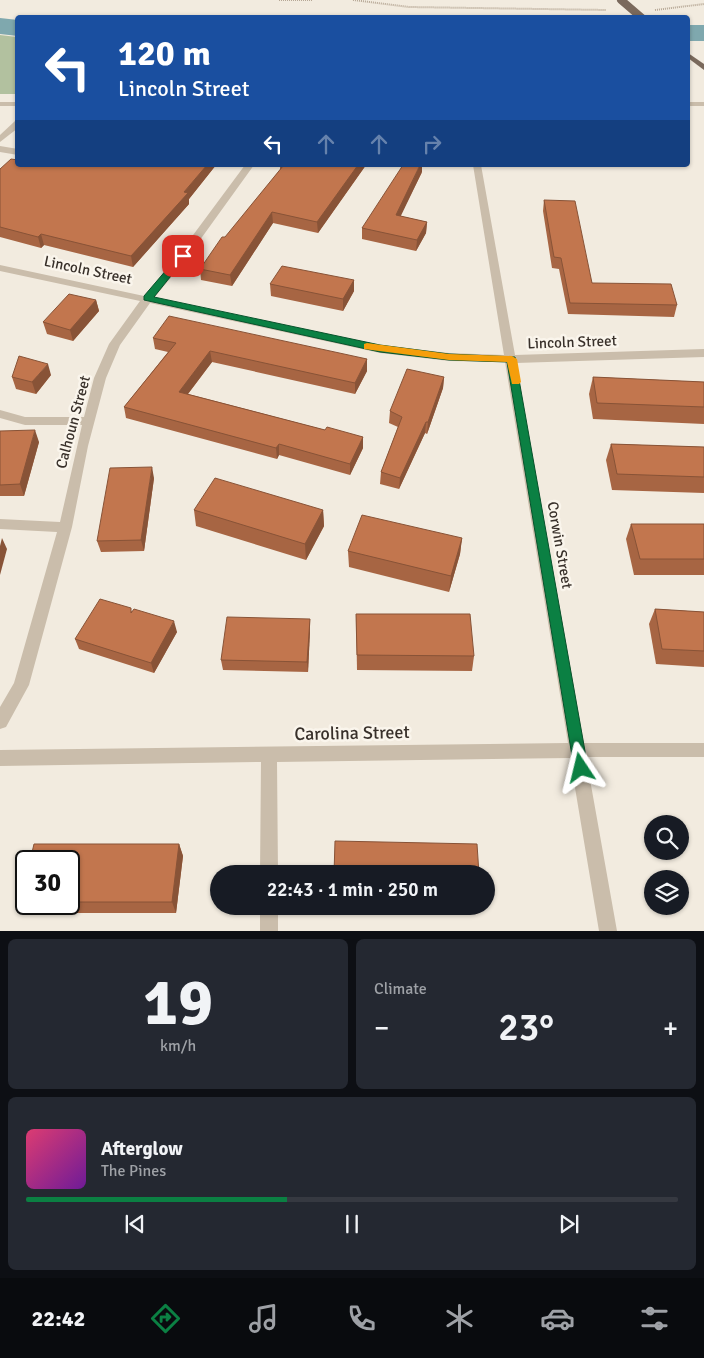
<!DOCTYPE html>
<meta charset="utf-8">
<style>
body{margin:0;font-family:Signika,sans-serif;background:#242831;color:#f1f3f6;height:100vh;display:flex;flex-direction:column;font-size:19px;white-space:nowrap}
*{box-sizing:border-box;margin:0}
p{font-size:16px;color:#9ea1a6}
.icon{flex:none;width:28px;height:28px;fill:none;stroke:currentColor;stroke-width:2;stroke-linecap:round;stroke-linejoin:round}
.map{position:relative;height:931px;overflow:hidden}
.details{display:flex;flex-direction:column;gap:8px;padding:8px;background:#0d0f14;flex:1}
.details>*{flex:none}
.guide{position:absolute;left:15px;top:15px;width:675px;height:152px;border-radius:5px;box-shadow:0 1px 4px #0004;background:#1a4fa0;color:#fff;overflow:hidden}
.fabs{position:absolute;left:644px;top:815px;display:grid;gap:10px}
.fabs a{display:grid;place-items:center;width:45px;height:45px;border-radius:50%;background:#171b24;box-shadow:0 1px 4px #0004;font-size:25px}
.speed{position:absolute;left:15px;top:850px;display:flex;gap:10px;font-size:25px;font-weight:700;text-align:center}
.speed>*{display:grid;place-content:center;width:65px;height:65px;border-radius:50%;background:#171b24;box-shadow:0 1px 4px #0004;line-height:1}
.speed .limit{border:2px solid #111;border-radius:8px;background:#fff;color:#111}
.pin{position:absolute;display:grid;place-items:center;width:42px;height:42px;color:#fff;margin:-21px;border-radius:10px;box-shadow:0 2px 8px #0006}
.me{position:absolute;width:55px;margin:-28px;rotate:350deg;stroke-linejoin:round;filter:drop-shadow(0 0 4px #0008)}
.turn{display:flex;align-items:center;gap:18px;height:105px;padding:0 20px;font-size:22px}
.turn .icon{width:65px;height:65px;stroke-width:2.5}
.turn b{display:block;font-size:35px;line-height:42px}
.lanes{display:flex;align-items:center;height:48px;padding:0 20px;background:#0003;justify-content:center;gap:25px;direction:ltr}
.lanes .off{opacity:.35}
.big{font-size:38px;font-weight:600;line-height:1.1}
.details .card{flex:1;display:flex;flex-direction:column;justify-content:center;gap:8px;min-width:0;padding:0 18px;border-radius:8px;background:#242831}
.details .dial{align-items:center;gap:0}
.dial b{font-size:65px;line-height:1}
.song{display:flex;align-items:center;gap:15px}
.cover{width:60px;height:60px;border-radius:8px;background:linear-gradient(135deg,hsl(340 70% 55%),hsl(280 70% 35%))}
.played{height:5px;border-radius:2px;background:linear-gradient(90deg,#0b8043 40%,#363941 40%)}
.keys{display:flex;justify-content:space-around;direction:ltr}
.heat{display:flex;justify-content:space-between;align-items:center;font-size:28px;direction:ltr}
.details .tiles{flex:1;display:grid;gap:8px;grid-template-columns:1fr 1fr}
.card:last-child{grid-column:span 2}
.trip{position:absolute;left:210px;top:865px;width:285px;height:50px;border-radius:25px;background:#171b24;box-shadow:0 1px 4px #0004;font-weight:600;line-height:50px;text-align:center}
.tabs{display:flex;height:80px;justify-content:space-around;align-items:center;background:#090b0e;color:#9ea1a6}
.tabs .icon{width:35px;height:35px}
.tabs .active{color:#0b8043}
.tabs b{font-size:22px;color:#f1f3f6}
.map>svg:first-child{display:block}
</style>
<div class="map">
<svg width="704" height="931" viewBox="0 0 704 931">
<rect width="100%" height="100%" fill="#f2ebdf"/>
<polygon fill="#b2c19f" points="0,35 17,37 17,94 0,94"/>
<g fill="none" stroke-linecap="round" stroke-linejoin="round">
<g fill="#7fa8ae" fill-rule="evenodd">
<polygon points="0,18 18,20 18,36 0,34"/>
<rect x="688" y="25" width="16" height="16"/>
</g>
<g stroke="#b6a795" stroke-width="2" stroke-dasharray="1 1" stroke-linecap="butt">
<polyline points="279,0 312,0"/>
<polyline points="353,0 409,7 606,10"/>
<polyline points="655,10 704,4"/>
</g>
<g fill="#cabdab" fill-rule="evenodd">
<rect x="0" y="102" width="18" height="4"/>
<rect x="688" y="102" width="16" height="4"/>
<polygon points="15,121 18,121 18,128 0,142 0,135"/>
<polygon points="0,146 18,149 18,155 0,152"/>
<polygon points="245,165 254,165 187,258 154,298 380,345 449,353 504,355 473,165 481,165 515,355 704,349 704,357 516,363 584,743 704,743 704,757 586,757 617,931 599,931 570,758 277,762 278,874 260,874 261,762 0,766 0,750 568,743 505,362 449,361 380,353 150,303 120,345 106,378 88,446 72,527 29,685 6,727 0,729 0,707 14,683 57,532 0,529 0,519 60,522 82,425 25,425 0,418 0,410 25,417 84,417 94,378 109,344 140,301 0,271 0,265 144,296 179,254"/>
<rect x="260" y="906" width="18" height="25"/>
</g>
<polygon fill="#7a695c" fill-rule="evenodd" points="688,53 704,64 704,70 688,58"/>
<polyline stroke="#7a695c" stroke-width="8" points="621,0 642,18"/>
</g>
<g fill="#a76543">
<polygon points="18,165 216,165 189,199 189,204 133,267 44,245 41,248 0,237 0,169"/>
<polygon points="280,165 366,165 318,233 273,223 232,286 201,280 200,269 280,170"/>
<polygon points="422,172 400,216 427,222 426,233 416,251 362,239 362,228"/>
<polygon points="544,200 592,283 677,305 674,317 568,314 559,269 552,268 543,211"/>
<polygon points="354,280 354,291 343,311 271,296 270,284"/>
<polygon points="96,300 99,311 73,341 47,334 43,322"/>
<polygon points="153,338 367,359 367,371 355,394 212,362 188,394 325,430 363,437 363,448 350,475 279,455 277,459 126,418 124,407 168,352 155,349"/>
<polygon points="51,375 36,394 16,389 12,377"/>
<polygon points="444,377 443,388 427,434 425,433 399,489 380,484 381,472 398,427 389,423 390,411"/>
<polygon points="593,377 704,382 704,424 593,419 589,394"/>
<polygon points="0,431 39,442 24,496 0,496"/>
<polygon points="611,444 704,447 704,493 612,490 606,460"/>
<polygon points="154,478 144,551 101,552 97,541"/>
<polygon points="194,510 323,510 324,526 306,560 196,526"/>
<polygon points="631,524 704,524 704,575 634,575 626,539"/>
<polygon points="462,538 460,554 449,592 349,567 348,551"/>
<polygon points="655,609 704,612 704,667 656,664 649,624"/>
<polygon points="132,611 177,632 154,673 79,649 75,639"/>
<polygon points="356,614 474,656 472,671 357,670"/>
<polygon points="310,619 310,630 308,672 223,670 221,660"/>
<polygon points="179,844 183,856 176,913 30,913 22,902 26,881 26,904 69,904 69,861"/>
<polygon points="333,906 480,906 477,914 333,911"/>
</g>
<g fill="#885337">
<polygon points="207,165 216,165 189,199 189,204 133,267 131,256"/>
<polygon points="358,165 366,165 318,233 317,222"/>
<polygon points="420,165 422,165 422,172 396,226 396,215"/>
<polygon points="272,212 273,223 232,286 230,275"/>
<polygon points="427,222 426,233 416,251 417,240"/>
<polygon points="41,234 44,245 41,248 38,237"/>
<polygon points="354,280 354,291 343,311 343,299"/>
<polygon points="96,300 99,311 73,341 70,330"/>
<polygon points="210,351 212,362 181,403 179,392"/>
<polygon points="367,359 367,371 355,394 355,383"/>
<polygon points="48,364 51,375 36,394 32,382"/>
<polygon points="444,377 443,388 427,434 428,422"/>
<polygon points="426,422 425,433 399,489 400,478"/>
<polygon points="35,430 39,442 24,496 20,484"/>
<polygon points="363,437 363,448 350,475 350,464"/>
<polygon points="279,444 279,455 277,459 276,448"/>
<polygon points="152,467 154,478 144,551 141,540"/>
<polygon points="323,510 324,526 306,560 305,544"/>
<polygon points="2,538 7,549 0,575 0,546"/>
<polygon points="462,538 460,554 449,592 451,576"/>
<polygon points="310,619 310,630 308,672 307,662"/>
<polygon points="174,621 177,632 154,673 151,663"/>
<polygon points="179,844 183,856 176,913 172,902"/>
</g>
<g fill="#c2764e" stroke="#885337">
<polygon points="11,159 18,160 18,165 207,165 184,192 188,193 131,256 41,234 38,237 0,227 0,169"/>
<polygon points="280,165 358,165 317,222 272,212 230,275 200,269 222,237 225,237 283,166 280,166"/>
<polygon points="403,165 420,165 396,215 427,222 417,240 362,228"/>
<polygon points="544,200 575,201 592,283 671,284 677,305 570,303 561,258 554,257"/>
<polygon points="282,266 354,280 343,299 270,284"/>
<polygon points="69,294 96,300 70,330 43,322"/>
<polygon points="169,316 367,359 355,383 210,351 179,392 325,430 327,427 363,437 350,464 279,444 276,448 124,407 176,343 153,338"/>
<polygon points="19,356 48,364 32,382 12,377"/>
<polygon points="407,369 444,377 428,422 426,422 400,478 381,472 402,417 390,411"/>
<polygon points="593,377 704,382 704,407 597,403"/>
<polygon points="35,430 20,484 0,485 0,431"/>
<polygon points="611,444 704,447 704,477 617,474"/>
<polygon points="152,467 141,540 97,541 110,468"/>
<polygon points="215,478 323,510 305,544 194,510"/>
<polygon points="362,515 462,538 451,576 348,551"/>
<polygon points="631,524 704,524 704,559 640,559"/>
<polygon points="100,599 131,608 131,613 134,609 174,621 151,663 75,639"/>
<polygon points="655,609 704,612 704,651 662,649"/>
<polygon points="356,614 470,614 474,656 357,655"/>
<polygon points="227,617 310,619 307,662 221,660"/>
<polygon points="335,841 477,844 479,874 334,874"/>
<polygon points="34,844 179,844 172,902 69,902 69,861 30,861"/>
<polygon points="26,881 26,902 22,902"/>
</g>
<polygon fill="#0b8043" stroke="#07532c" points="180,254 186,254 187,256 154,297 380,345 449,354 515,357 588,768 586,773 581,775 576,773 574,768 507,362 449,360 380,352 144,300 144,296"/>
<polygon fill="#f59e0b" points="367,343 449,354 512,356 517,359 521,382 519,384 512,384 507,362 449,360 364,349 364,344"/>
<g text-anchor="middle" stroke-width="5" stroke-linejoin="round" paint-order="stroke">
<g font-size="15" fill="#38302a" stroke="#faf5ec">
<text transform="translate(88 270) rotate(12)" y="5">Lincoln Street</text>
<text transform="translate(572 342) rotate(-2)" y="5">Lincoln Street</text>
<text transform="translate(73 422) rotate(-75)" y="5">Calhoun Street</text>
<text transform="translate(560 545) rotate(80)" y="5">Corwin Street</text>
</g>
<g font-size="18" fill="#38302a" stroke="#faf5ec">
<text transform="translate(352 733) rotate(-1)" y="6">Carolina Street</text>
</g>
</g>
</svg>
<div class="fabs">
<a><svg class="icon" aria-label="search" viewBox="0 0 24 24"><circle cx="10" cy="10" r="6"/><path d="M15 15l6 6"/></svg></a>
<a><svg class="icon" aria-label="layers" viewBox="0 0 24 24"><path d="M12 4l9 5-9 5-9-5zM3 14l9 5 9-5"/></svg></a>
</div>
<div class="speed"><div class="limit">30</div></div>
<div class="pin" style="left:183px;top:256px;background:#d93025"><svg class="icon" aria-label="arrive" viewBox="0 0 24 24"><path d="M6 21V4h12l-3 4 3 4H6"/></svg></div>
<svg class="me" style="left:581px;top:768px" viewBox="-20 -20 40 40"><path d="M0-17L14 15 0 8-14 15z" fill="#0b8043" stroke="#fff" stroke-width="4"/></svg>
<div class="trip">22:43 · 1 min · 250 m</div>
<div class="guide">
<div class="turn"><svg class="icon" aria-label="left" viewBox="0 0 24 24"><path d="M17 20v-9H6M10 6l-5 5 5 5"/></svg><div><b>120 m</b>Lincoln Street</div></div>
<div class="lanes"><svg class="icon" aria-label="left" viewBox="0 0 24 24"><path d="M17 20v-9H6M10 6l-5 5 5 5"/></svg><svg class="icon off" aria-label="ahead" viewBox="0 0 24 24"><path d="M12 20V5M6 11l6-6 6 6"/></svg><svg class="icon off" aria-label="ahead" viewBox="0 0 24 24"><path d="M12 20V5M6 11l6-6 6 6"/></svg><svg class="icon off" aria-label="right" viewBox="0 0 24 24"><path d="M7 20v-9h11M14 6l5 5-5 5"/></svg></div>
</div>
</div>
<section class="details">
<div class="tiles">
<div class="card dial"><b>19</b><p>km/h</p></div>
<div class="card"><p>Climate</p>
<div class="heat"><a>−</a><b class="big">23°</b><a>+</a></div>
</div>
<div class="card">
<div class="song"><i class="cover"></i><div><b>Afterglow</b><p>The Pines</p></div></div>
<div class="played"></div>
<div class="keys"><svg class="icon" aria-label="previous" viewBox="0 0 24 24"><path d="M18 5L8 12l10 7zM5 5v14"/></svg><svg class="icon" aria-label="pause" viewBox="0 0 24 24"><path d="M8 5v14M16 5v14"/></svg><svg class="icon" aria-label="next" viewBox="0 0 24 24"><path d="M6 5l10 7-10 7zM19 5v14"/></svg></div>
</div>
</div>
</section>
<nav class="tabs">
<b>22:42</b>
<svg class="icon active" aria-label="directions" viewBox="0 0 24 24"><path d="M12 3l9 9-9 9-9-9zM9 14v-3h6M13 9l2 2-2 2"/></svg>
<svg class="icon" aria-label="music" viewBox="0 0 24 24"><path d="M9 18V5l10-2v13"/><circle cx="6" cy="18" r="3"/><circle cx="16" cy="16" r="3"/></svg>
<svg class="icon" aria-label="phone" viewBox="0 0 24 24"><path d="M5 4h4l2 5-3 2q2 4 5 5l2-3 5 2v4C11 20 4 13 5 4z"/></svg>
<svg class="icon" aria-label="climate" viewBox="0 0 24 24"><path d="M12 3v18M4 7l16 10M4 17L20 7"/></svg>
<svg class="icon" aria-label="car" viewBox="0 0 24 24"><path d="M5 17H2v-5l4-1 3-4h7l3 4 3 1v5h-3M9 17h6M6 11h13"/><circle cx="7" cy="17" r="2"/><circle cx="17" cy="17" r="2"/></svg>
<svg class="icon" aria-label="filters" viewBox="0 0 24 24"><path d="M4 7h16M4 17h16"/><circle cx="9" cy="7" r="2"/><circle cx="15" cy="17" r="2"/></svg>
</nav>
